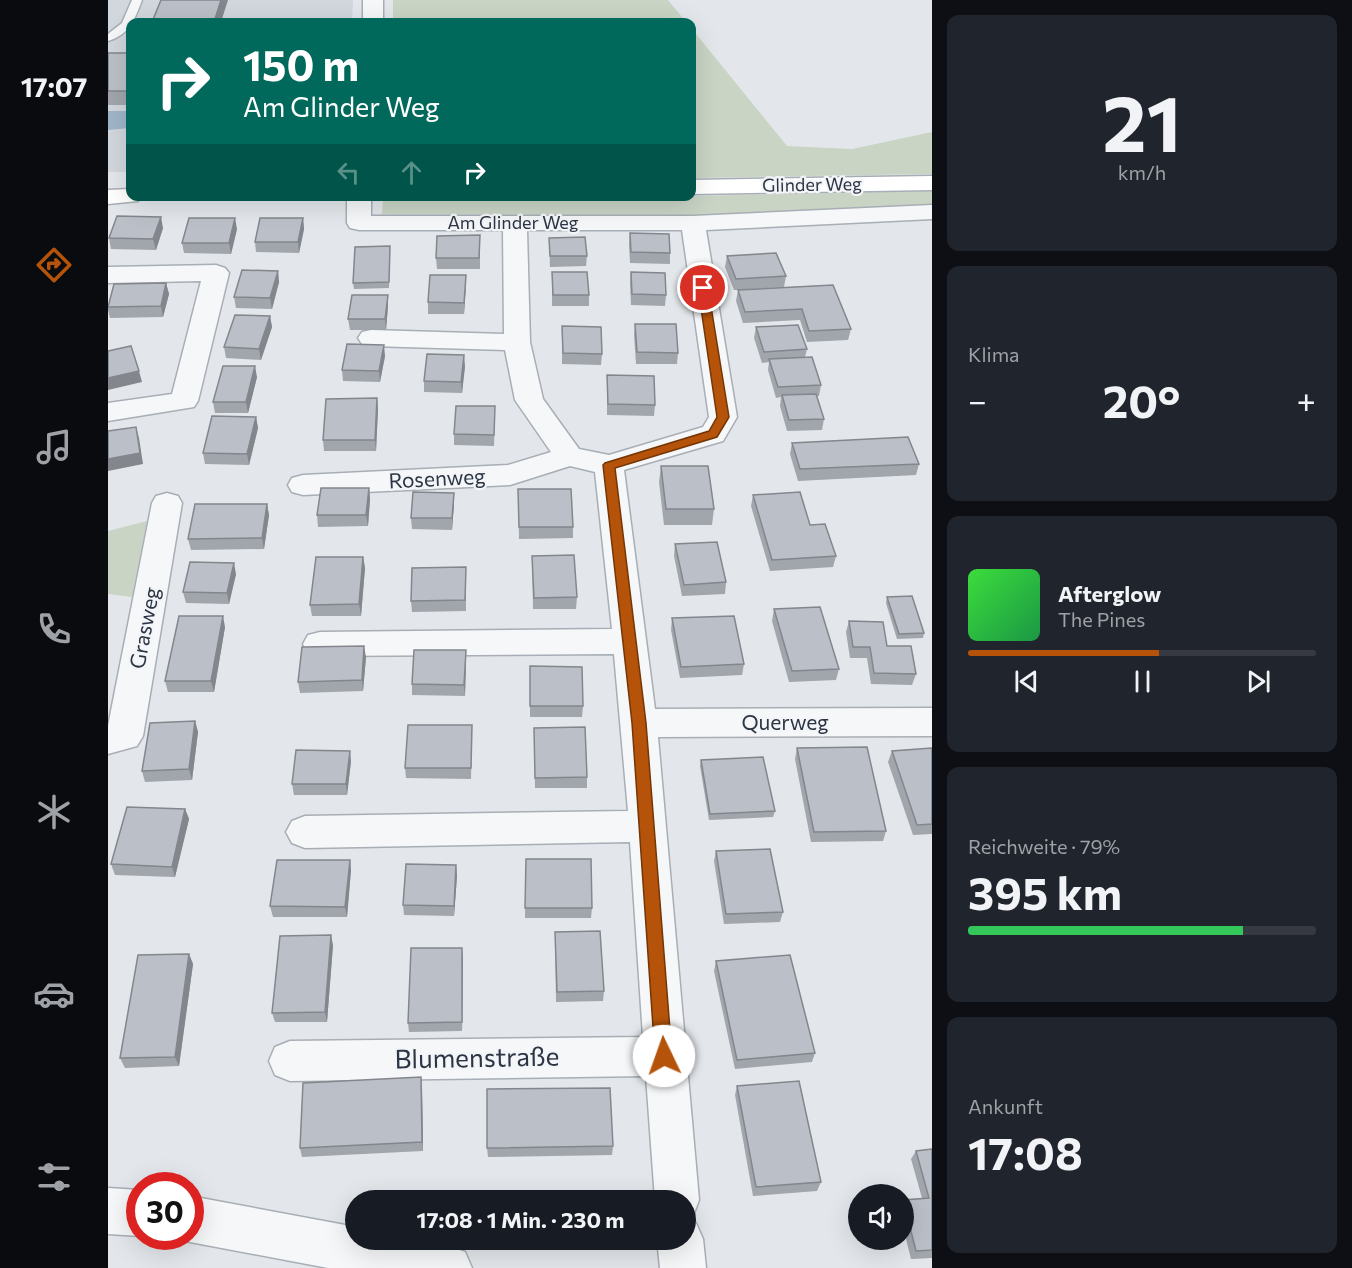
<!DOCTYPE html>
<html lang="de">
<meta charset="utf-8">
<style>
body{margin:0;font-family:Commissioner,sans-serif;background:#20242c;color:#f1f3f6;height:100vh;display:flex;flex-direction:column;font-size:22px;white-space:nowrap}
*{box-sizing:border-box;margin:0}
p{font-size:20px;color:#9ea1a6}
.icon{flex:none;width:33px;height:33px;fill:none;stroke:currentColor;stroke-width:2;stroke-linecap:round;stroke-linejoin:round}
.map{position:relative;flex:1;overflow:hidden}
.side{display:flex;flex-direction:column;gap:15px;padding:15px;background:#0d0f14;width:420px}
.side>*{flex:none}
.banner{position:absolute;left:18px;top:18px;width:570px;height:183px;border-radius:12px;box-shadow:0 6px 24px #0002;background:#00695c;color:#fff;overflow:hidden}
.tools{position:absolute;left:740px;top:1184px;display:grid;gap:12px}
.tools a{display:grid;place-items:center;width:66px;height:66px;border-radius:50%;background:#171b24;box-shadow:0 6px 24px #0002;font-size:30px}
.speed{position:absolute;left:18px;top:1172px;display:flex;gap:12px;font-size:30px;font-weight:700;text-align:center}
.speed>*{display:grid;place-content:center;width:78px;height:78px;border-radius:50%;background:#171b24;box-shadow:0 6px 24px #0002;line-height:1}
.speed .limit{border:9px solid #d22;background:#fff;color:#111}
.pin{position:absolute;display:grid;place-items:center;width:51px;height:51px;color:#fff;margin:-26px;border:3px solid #fff;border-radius:50%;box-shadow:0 2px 6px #0007}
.me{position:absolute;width:66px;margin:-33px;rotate:357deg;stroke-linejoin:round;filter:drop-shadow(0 0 4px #0008)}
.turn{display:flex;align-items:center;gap:21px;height:126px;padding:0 18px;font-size:27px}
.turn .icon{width:78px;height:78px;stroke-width:2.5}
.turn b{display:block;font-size:42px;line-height:51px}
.lanes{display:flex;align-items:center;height:57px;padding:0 18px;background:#0003;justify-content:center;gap:30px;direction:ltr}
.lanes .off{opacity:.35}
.big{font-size:45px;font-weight:700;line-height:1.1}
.side .tile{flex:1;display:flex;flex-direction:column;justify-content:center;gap:9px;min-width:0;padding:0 21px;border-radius:12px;background:#20242c}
.side .dial{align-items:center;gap:0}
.dial b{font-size:78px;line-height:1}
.song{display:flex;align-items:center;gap:18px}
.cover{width:72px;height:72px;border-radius:9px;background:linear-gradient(135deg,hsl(120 70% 55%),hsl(140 70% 35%))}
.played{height:6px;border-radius:3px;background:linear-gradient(90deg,#b45309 55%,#363941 55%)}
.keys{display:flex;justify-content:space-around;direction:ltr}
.heat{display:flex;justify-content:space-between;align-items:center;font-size:33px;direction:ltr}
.charge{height:9px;border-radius:4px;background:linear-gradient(90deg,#34c759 79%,#363941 0)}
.trip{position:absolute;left:237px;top:1190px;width:351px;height:60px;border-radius:30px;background:#171b24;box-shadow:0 6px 24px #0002;font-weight:700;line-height:60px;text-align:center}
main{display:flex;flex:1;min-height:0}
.menu{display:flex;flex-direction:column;width:108px;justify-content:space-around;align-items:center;background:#090b0e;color:#9ea1a6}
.menu .icon{width:42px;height:42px}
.menu .current{color:#b45309}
.menu b{font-size:27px;color:#f1f3f6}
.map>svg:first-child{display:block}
</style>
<main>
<nav class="menu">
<b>17:07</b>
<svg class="icon current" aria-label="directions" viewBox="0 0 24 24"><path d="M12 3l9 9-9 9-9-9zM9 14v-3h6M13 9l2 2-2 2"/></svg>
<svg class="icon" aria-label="music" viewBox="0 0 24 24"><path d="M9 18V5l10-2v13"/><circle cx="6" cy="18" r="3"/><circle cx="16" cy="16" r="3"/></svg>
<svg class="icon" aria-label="phone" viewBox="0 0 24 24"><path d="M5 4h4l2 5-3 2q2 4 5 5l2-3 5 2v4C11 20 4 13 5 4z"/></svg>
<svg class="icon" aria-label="climate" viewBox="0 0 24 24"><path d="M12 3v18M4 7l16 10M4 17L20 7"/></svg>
<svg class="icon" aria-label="car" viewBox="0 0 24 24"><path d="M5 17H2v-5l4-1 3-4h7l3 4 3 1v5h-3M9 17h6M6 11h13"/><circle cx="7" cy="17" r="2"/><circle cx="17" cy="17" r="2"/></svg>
<svg class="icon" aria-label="filters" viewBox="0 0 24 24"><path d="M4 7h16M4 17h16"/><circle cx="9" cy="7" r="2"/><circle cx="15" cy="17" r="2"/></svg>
</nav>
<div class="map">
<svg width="824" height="1268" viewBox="0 0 824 1268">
<rect width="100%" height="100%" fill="#e3e7eb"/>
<polygon fill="#d2d6dd" points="0,0 245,0 244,22 22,22 22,172 0,172"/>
<g fill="#c9d4c5">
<polygon points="285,0 560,0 578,22 285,22"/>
<polygon points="584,29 679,146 744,149 824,132 824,174 584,178"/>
<polygon points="824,191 824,209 585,216 274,214 275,197 584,196"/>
<polygon points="39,521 24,597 0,594 0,531"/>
</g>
<polygon fill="#a0b5c9" points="0,111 22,111 22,128 0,130"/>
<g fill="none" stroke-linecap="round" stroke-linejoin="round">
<g stroke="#a8aeb5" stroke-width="3">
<path id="lane" d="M 24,0 L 34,0 C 27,19 21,35 0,41 L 0,34 L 14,23 Z"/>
</g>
<g stroke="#a8aeb5" stroke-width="3">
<g id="street">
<rect x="255" y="0" width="20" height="22"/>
<path d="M 239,196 L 263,196 L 263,216 L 585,216 L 824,205 L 824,219 L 598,230 L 629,417 L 615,441 L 516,470 L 547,709 L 824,708 L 824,736 L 550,737 L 591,1200 L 585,1216 L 578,1219 L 588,1223 L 595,1239 L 598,1268 L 552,1268 L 549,1239 L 578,1239 L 578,1200 L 547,1200 L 538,1076 L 182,1081 L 167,1075 L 161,1061 L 167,1047 L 182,1041 L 535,1037 L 522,842 L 197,848 L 184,843 L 178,832 L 184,821 L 197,816 L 520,811 L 506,654 L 212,656 L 200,653 L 195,644 L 200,635 L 212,632 L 504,629 L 487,472 L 462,466 L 402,485 L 195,495 L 184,492 L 180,485 L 184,478 L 195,475 L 400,465 L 443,452 L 407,400 L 397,350 L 263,346 L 254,344 L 250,338 L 254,332 L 263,330 L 396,334 L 395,230 L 251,230 L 242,228 L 239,223 ZM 419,230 L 574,230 L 601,417 L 595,427 L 501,455 L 471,449 L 435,399 L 422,342 Z"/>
<polygon points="108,265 117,268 121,273 90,401 86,407 0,421 0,403 64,394 93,281 0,283 0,267"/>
<polygon points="59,493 70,496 74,503 35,736 29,746 0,754 0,726 44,503 48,496"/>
<polygon points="0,1188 32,1190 32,1236 0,1234"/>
<path d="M 82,1196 L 248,1227 L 248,1239 C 285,1239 322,1237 357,1252 L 364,1268 L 220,1268 L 82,1242 L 68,1236 L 82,1236 Z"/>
</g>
</g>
<g stroke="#a8aeb5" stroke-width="3">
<g id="secondary">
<polygon points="824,176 824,190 584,194 584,180"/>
<polygon points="22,189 22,196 34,196 30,201 0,204 0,190"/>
</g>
</g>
<use href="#lane" fill="#f6f7f9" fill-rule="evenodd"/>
<use href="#street" fill="#f6f7f9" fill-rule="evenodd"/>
<use href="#secondary" fill="#fff" fill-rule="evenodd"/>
</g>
<g fill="#a1a5ac">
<rect x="0" y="53" width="22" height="52"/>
<polygon points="195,218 196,229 191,253 148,252 147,242"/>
<polygon points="55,228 48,250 3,249 1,238"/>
<polygon points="129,229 123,254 76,253 74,243"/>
<polygon points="522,233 562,253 562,264 522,263 521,244"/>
<polygon points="372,235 372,269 329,269 328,258"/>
<polygon points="441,238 479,256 478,266 442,267"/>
<polygon points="282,246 281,288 246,289 245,283"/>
<polygon points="619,256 678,276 676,287 638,289 725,285 743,329 740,340 699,342 692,320 635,323 628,301 630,290 626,290 617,267"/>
<polygon points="170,271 171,282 164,309 128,308 126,297"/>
<polygon points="444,272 481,295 481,306 444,306"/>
<polygon points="523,272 558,295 557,306 523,305 522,283"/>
<polygon points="358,275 356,314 320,314 320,302"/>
<polygon points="58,283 61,294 55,317 2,318 0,310 0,305"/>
<polygon points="280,306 278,330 242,330 240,319"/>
<polygon points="162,316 164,327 153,360 118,358 116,347"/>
<polygon points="527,324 570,353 569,364 528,364 526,335"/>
<polygon points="454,326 494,354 493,365 454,364"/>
<polygon points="648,327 699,349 697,357 713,385 711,396 709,396 716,419 714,430 679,431 672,406 673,397 668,398 660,370 661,362 654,363 646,338"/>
<polygon points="277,356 272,382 235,381 234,370"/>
<polygon points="357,366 354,393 316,392 316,381"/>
<polygon points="499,375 547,405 546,416 499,415"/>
<polygon points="149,377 140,413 107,413 105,402"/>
<polygon points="269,398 270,409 268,451 216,451 215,440"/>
<polygon points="148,417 150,428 141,465 97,464 95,453"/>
<polygon points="387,418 386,446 346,445 346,434"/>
<polygon points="684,443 811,464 808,475 690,481 682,454"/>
<polygon points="553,466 606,509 604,525 556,525 551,482"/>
<polygon points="261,488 262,499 260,526 210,527 209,515"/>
<polygon points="410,489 465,527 465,538 411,539"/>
<polygon points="645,495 702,525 728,556 725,567 662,571 643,506"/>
<polygon points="159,504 161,515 156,549 83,550 80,539"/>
<polygon points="346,504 344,530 304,529 303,518"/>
<polygon points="567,544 618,582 617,594 574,596 566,556"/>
<polygon points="424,556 469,597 468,609 425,609"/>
<polygon points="255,557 257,568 253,616 204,616 202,605"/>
<polygon points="128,574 121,604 78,603 75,592"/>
<polygon points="358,579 358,611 304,612 303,601"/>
<polygon points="779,597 816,633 815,638 789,639 778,603"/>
<polygon points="666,609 731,669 728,680 681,682 664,621"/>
<polygon points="564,618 636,664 634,675 572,678 563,630"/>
<polygon points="741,621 779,646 808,674 804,685 763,684 759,658 742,658 738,632"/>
<polygon points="117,627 106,692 60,692 57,681"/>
<polygon points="258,657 255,691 192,693 190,682"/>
<polygon points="358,661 357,696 304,695 304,684"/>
<polygon points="422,666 475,706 474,717 422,717"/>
<polygon points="87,721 90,732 84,780 37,782 34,771"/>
<polygon points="426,728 479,777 479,788 427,788"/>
<polygon points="364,736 363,779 298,778 297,768"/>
<polygon points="689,748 778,831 775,841 703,842 687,759"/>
<polygon points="824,748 824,834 805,835 780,762 784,751"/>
<polygon points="593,760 667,811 665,817 601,820 592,766"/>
<polygon points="243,761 239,795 186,795 184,784"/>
<polygon points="77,809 81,819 67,877 7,875 3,864"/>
<polygon points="608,851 675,912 672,922 616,924 606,861"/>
<polygon points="418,859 484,908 483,918 417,918"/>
<polygon points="242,860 243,870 239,917 165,917 162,906"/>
<polygon points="348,865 349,876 346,916 296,915 295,905"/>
<polygon points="447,932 496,991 495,1001 448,1002"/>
<polygon points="225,945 219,1022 167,1022 164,1013"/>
<polygon points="81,954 85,964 71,1066 17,1068 12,1058"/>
<polygon points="355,958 354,1031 301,1032 300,1023"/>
<polygon points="608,961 707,1053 704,1062 627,1069 606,971"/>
<polygon points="629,1086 713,1182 709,1191 645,1196 627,1095"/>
<polygon points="314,1087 315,1151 194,1157 192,1148"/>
<polygon points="505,1146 504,1155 380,1157 379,1148"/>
<polygon points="824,1149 824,1258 803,1259 795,1227 795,1200 814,1198 803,1159 808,1151"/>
</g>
<g fill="#83868c">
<polygon points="113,0 120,0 113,22 106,22"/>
<polygon points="53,217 55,228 48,250 45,239"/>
<polygon points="127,218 129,229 123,254 121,243"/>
<polygon points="195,218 196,229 191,253 190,242"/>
<polygon points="170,271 171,282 164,309 162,298"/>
<polygon points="358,275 358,286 356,314 356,303"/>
<polygon points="58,283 61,294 55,317 53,306"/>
<polygon points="280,295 280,306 278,330 277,319"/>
<polygon points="162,316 164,327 153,360 151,349"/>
<polygon points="276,345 277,356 272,382 271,371"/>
<polygon points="356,355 357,366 354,393 353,382"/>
<polygon points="147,366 149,377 140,413 138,402"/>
<polygon points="31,371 34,382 0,390 0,378"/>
<polygon points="269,398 270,409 268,451 267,440"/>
<polygon points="148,417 150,428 141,465 139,454"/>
<polygon points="28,427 31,438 35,464 0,471 0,459"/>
<polygon points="261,488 262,499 260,526 258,515"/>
<polygon points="346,493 346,504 344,530 344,518"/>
<polygon points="159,504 161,515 156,549 154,538"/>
<polygon points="255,557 257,568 253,616 251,604"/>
<polygon points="126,563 128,574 121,604 119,593"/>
<polygon points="115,616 117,627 106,692 103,681"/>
<polygon points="256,646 258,657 255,691 254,680"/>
<polygon points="358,650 358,661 357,696 356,685"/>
<polygon points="87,721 90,732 84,780 81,769"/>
<polygon points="242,751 243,761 239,795 238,784"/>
<polygon points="77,809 81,819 67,877 64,867"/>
<polygon points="242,860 243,870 239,917 237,907"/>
<polygon points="348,865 349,876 346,916 346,906"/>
<polygon points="223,935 225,945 219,1022 217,1012"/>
<polygon points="354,948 355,958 354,1031"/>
<polygon points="81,954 85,964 71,1066 67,1057"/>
<polygon points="313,1077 314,1087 315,1151 314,1142"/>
</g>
<g fill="#bbc0c8" stroke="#83868c" stroke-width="1.5">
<polygon points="53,0 113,0 106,22 44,22"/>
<rect x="0" y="53" width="22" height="38"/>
<polygon points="9,216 53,217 45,239 1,238"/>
<polygon points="81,218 127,218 121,243 74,243"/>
<polygon points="152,218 195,218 190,242 147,242"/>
<polygon points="522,233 561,234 562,253 523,252"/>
<polygon points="372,235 371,258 328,258 329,236"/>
<polygon points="477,237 479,256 442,256 441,238"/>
<polygon points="282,246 281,282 245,283 247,247"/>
<polygon points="668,253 678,276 628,279 619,256"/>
<polygon points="134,270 170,271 162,298 126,297"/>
<polygon points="444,272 479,272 481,295 445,295"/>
<polygon points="523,272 557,273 558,295 524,294"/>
<polygon points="322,275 358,275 356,303 320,302"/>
<polygon points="58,283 53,306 0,307 6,284"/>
<polygon points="725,285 743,329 701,331 694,309 637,312 630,290"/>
<polygon points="244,295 280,295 277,319 240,319"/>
<polygon points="127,315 162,316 151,349 116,347"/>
<polygon points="527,324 568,324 570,353 529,352"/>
<polygon points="690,325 699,349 656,352 648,327"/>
<polygon points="454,326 493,327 494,354 455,353"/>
<polygon points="239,344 276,345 271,371 234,370"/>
<polygon points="23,346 31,371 0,378 0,351"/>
<polygon points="319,354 356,355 353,382 316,381"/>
<polygon points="704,357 713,385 670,387 661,359"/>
<polygon points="115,366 147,366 138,402 105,402"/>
<polygon points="499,375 546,376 547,405 500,404"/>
<polygon points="708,394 716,419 681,420 674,395"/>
<polygon points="269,398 267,440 215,440 218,399"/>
<polygon points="348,406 387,406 386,435 346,434"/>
<polygon points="104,416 148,417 139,454 95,453"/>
<polygon points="28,427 32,453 0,459 0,431"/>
<polygon points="800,437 811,464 692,469 684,443"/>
<polygon points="553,466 600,466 606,509 558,509"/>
<polygon points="213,488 261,488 258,515 209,515"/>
<polygon points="410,489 463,489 465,527 411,527"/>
<polygon points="305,492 346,493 344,518 303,518"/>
<polygon points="692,492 702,525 717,524 728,556 664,560 645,495"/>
<polygon points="87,504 159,504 154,538 80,539"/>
<polygon points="609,542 618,582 576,585 567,544"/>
<polygon points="466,555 469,597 426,598 424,556"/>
<polygon points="208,557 255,557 251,604 202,605"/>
<polygon points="82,562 126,563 119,593 75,592"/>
<polygon points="358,567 357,600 303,601 304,568"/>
<polygon points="804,596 816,633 791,634 779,597"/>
<polygon points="712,607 731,669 684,671 666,609"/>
<polygon points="71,616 115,616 103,681 57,681"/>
<polygon points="626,616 636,664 573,667 564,618"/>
<polygon points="741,621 775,622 779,646 803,646 808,674 766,673 762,647 745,647"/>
<polygon points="256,646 254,680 190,682 194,647"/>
<polygon points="306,650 358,650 356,685 304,684"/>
<polygon points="422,666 474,667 475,706 422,706"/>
<polygon points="87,721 81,769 34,771 42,723"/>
<polygon points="300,725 364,725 363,768 297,768"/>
<polygon points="477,727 479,777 427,778 426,728"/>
<polygon points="759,747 778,831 706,832 689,748"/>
<polygon points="824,748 824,824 809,825 784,751"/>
<polygon points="188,750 242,751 238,784 184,784"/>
<polygon points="655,757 667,811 602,814 593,760"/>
<polygon points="19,807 77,809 64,867 3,864"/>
<polygon points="662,849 675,912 618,914 608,851"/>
<polygon points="418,859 483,859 484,908 417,908"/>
<polygon points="169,860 242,860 237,907 162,906"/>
<polygon points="298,864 348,865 346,906 295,905"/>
<polygon points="492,931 496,991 449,992 447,932"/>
<polygon points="223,935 217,1012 164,1013 172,936"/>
<polygon points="303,948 354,948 354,1022 300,1023"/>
<polygon points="81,954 67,1057 12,1058 30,955"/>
<polygon points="682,955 707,1053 629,1060 608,961"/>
<polygon points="313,1077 314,1142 192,1148 195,1083"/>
<polygon points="691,1081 713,1182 648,1187 629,1086"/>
<polygon points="502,1088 505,1146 379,1148 379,1089"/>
<polygon points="824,1149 824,1250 808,1251 795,1200 821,1198 808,1151"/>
</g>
<polygon fill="#b45309" stroke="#753606" stroke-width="1.5" points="595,285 600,288 621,417 609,437 507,468 538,723 564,1056 562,1062 556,1064 549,1062 547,1056 524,723 495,465 497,463 601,431 609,417 590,288"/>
<g text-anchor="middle" stroke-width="4.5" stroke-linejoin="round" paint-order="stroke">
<g font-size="18" fill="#2c3543" stroke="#f3f5f8">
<text transform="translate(704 185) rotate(-1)" y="6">Glinder Weg</text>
<text x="405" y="229">Am Glinder Weg</text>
</g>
<g font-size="21" fill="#2c3543" stroke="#f3f5f8">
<text transform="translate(329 479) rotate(-3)" y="7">Rosenweg</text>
<text transform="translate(37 628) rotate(-79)" y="7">Grasweg</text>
<text x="677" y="730">Querweg</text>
</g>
<g font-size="26" fill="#2c3543" stroke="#f3f5f8">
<text transform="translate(369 1058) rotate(-1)" y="9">Blumenstraße</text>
</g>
</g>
</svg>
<div class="tools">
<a><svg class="icon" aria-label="sound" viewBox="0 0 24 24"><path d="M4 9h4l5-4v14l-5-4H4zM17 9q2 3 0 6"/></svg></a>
</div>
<div class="speed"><div class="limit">30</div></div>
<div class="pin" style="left:595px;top:288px;background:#d93025"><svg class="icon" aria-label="arrive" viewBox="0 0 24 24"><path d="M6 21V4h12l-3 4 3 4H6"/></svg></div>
<svg class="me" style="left:556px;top:1056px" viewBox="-20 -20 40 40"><circle r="19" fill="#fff"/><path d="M0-13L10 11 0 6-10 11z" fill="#b45309"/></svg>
<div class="trip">17:08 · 1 Min. · 230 m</div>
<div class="banner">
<div class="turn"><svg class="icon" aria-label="right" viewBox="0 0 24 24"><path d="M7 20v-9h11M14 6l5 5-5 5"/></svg><div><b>150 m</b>Am Glinder Weg</div></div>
<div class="lanes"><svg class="icon off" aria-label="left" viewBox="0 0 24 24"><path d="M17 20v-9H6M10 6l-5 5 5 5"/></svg><svg class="icon off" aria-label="ahead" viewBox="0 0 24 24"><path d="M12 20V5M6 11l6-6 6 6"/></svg><svg class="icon" aria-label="right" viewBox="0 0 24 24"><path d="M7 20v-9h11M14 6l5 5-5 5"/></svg></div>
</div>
</div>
<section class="side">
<div class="tile dial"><b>21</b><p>km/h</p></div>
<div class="tile"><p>Klima</p>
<div class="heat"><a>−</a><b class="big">20°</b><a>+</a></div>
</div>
<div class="tile">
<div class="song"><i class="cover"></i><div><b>Afterglow</b><p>The Pines</p></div></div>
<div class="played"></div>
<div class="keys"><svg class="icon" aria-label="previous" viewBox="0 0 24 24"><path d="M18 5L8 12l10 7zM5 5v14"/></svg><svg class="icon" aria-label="pause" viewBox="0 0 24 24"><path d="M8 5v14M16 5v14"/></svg><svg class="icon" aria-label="next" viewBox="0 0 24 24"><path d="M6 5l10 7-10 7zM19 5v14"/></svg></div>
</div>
<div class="tile"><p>Reichweite · 79%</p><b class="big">395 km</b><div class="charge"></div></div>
<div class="tile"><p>Ankunft</p><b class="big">17:08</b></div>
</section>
</main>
